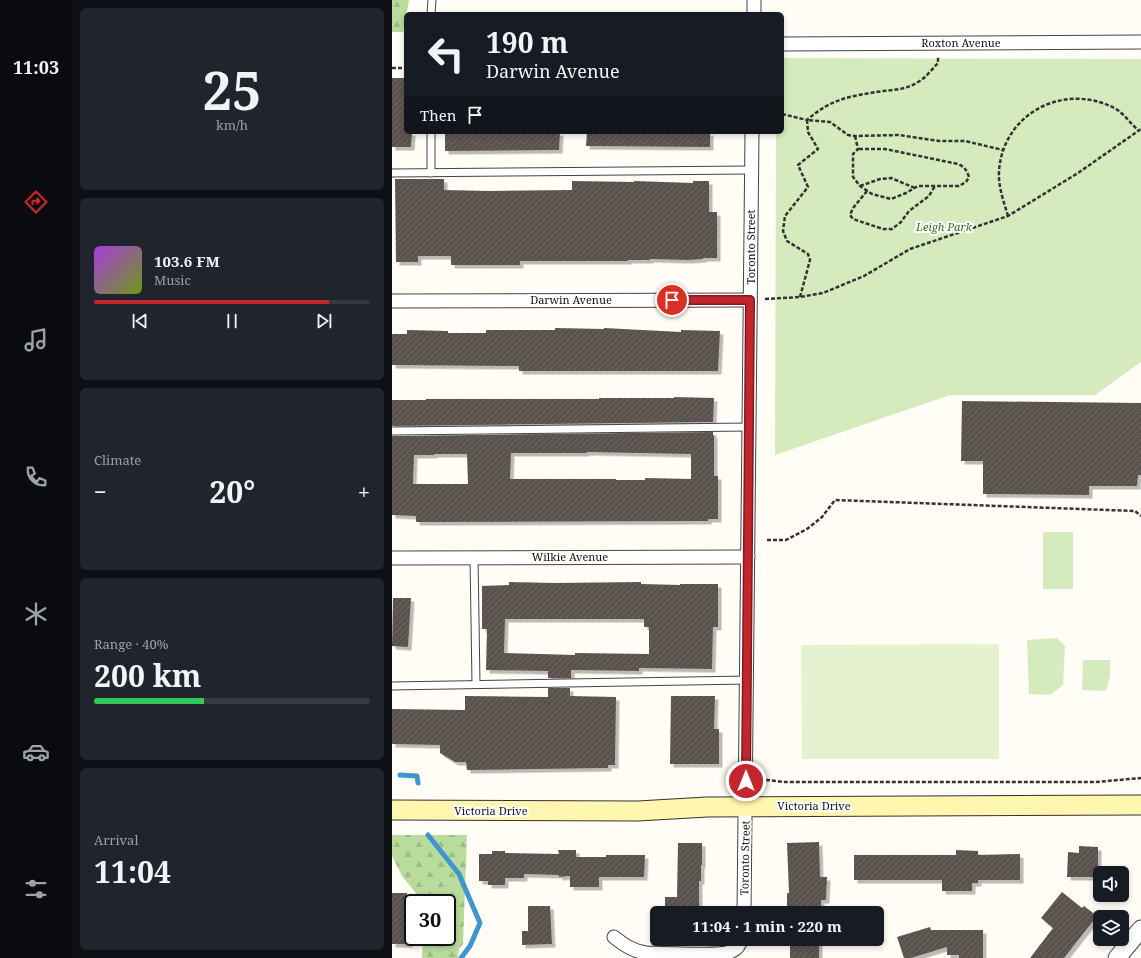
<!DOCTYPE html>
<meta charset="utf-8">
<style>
body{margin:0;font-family:"Noto Serif",serif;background:#20242c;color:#f1f3f6;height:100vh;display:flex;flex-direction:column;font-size:15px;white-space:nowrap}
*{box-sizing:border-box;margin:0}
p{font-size:13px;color:#9ea1a6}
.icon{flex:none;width:22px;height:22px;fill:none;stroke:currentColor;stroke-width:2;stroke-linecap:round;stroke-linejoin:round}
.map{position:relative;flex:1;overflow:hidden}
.details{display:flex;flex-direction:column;gap:8px;padding:8px;background:#0d0f14;width:320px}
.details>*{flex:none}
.hud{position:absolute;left:12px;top:12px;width:380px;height:122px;border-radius:6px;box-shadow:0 2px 6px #0003;background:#171b24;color:#f1f3f6;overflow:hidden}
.buttons{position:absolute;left:701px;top:866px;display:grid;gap:8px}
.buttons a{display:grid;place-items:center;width:36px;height:36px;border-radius:6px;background:#171b24;box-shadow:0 2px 6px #0003;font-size:20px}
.speed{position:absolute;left:12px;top:894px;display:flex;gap:8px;font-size:20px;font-weight:700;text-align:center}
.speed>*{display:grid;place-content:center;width:52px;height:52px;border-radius:50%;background:#171b24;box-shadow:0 2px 6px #0003;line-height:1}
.speed .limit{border:2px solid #111;border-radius:6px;background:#fff;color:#111}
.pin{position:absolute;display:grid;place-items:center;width:34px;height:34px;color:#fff;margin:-17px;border:2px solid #fff;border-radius:50%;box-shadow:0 1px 4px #0007}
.me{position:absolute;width:44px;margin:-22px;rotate:0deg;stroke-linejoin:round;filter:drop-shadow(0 0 3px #0008)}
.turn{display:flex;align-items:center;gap:14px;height:84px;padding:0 16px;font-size:18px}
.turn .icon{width:52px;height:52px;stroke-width:2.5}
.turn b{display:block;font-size:28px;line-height:34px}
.then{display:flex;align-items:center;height:38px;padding:0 16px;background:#0003;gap:8px;font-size:15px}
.big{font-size:30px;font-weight:700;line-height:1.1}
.details .tile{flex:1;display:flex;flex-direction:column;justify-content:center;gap:6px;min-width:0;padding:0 14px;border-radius:6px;background:#20242c}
.details .dial{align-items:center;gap:0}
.dial b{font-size:52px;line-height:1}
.song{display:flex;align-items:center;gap:12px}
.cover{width:48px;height:48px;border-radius:6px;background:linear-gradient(135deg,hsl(280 70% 55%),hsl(80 70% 35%))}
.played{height:4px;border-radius:2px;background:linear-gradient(90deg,#c4262e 85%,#363941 85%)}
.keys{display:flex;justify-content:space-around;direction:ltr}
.heat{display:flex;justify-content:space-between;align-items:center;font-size:22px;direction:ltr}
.charge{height:6px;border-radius:3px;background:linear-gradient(90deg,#34c759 40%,#363941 0)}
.trip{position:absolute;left:258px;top:906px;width:234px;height:40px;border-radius:6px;background:#171b24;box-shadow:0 2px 6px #0003;font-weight:700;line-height:40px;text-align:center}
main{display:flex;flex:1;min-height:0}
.tab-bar{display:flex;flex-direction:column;width:72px;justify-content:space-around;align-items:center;background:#090b0e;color:#9ea1a6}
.tab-bar .icon{width:28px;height:28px}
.tab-bar .on{color:#c4262e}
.tab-bar b{font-size:18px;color:#f1f3f6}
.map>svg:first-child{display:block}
</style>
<main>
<nav class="tab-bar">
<b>11:03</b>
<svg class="icon on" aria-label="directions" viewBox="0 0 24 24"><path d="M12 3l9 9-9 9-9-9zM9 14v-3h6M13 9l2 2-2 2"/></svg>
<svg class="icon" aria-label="music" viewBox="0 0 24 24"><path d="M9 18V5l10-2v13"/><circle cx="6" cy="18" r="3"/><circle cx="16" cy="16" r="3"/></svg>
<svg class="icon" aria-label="phone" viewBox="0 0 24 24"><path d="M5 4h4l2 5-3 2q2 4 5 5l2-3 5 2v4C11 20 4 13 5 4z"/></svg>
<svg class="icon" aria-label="climate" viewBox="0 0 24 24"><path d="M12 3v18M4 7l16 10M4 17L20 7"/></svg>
<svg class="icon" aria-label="car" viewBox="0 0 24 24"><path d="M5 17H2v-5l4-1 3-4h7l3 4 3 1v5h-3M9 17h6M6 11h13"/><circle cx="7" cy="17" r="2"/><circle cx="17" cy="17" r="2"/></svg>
<svg class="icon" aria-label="filters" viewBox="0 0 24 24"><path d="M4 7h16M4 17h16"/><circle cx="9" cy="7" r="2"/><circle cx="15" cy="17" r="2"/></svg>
</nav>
<section class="details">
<div class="tile dial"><b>25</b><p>km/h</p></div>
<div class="tile">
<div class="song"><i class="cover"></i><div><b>103.6 FM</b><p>Music</p></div></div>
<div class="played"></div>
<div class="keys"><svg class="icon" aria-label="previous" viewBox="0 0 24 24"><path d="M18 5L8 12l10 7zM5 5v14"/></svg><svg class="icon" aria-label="pause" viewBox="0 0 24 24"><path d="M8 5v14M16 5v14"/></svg><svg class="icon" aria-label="next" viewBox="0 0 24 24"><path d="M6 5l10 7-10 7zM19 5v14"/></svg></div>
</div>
<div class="tile"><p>Climate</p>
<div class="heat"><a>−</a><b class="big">20°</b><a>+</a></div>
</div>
<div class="tile"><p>Range · 40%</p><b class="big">200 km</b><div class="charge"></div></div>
<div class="tile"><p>Arrival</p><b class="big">11:04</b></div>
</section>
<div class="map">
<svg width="749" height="958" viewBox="0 0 749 958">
<defs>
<pattern id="forest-firs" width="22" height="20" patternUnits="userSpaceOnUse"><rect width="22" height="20" fill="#b9dc9c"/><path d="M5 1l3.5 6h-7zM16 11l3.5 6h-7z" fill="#9ebc85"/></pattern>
<pattern id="building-hatch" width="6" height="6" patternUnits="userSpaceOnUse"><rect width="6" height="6" fill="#5a524d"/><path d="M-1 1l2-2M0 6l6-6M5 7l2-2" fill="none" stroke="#6d6662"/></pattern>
<filter id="shadow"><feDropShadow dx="3.5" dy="3.5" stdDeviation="0" flood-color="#0004"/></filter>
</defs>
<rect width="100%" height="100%" fill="#fffdf5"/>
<g fill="url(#forest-firs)">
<polygon points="0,0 17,0 11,32 0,32"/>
<polygon points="0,835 75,835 71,944 67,949 66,958 30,958 31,937 55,937 55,903 32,903 10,876 0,856"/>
</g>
<g fill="#d5ebbd">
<polygon points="390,58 749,59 749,362 703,395 558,395 383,455 384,132 390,132"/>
<rect x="651" y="532" width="30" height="57"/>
<polygon points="665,638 673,646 671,685 658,695 637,694 635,640"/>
<polygon points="691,660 718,660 718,676 714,691 690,690"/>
</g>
<polygon fill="#e6f2cf" points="607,644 607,759 410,759 409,645"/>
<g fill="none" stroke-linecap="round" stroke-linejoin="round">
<g stroke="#3f96cf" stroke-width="5">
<polyline points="8,775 25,776 26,783"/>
<polyline points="36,835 67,874 88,923 78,946 69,958"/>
</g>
</g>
<g fill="url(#building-hatch)" fill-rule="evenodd" filter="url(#shadow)">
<polygon points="0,78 14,78 14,132 20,132 19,147 0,147"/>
<polygon points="53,132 168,132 167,150 53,151"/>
<polygon points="195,132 318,132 318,147 194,146"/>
<polygon points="3,179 52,179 52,190 97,191 180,190 180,181 242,182 242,181 301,183 301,181 317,181 317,212 325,212 325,258 311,258 311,259 296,260 258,259 258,260 236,260 236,261 128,261 128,265 59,265 59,256 26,256 26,262 4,262"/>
<polygon points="163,328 212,329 212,328 289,332 289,330 328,331 326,371 127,371 127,366 0,365 0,334 15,334 15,330 56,331 56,333 94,333 94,330 163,330"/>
<polygon points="282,397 322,398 321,422 0,426 0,400 34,400 34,399 207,399 207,398 282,398"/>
<polygon points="570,401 749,403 749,475 746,475 745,486 697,486 697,495 591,494 591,461 569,461"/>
<path d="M 321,432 L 321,435 L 322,435 L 322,476 L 326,476 L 326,519 L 316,519 L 316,521 L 43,522 L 24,522 L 24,516 L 0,515 L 0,436 ZM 195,452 L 299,454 L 299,479 L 253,478 L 253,480 L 224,480 L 224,479 L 118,479 L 119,453 L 194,453 ZM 42,454 L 75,454 L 76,484 L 21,484 L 22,455 L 42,455 Z"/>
<path d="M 117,582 L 162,583 L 249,582 L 249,584 L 288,585 L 288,584 L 326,584 L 326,627 L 321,627 L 320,669 L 247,668 L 247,671 L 179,670 L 179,678 L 156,678 L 156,671 L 94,670 L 95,629 L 90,629 L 90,586 L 117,585 ZM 113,619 L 252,619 L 252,627 L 257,627 L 257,654 L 183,653 L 183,655 L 112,653 Z"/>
<polygon points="1,598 19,598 16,647 0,646"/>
<polygon points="156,688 178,688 178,696 224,697 223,765 216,765 216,768 75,770 74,762 63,762 48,753 48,745 0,744 0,709 73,710 73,696 156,697"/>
<polygon points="279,696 323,696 322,729 327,729 327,764 278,764"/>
<polygon points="427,842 428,877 435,877 434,900 429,900 429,910 395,909 395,893 397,893 395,843"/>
<polygon points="286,843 310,843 310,865 309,865 309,881 307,881 307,910 297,910 297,913 273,913 273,897 285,897"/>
<polygon points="687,846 706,847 706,872 701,877 675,877 676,852 687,853"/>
<polygon points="166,850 184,850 184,857 214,857 214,855 253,855 252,877 207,877 207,887 178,887 178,876 167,877 167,875 132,874 132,878 113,878 113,885 96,885 96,881 87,881 87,854 100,854 100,851 113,851 113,853 167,854"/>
<polygon points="564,850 586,851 586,855 628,854 628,880 586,880 586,883 580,883 580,891 550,891 550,880 462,880 462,855 564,855"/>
<polygon points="670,892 690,908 692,906 705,916 672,958 638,958 661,928 649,918"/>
<polygon points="0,893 15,893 15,920 21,920 21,935 17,935 17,944 0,944"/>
<polygon points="136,906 158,906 160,944 130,945 130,931 136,931"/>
<polygon points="538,927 539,930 591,930 591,958 567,958 567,955 555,955 555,947 519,958 512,958 505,937"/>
<rect x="398" y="939" width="29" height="19"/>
</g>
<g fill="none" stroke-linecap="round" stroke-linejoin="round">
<g stroke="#444" stroke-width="9">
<g id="service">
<polyline points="39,14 40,0"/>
<polyline points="39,132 39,173"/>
<polyline points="0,173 359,170"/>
<polyline points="0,431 357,427"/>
<polyline points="82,557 84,684"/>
<polyline points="0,686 355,680"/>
</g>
</g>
<g stroke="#444" stroke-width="15">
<g id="minor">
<polyline points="362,14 362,0"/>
<polyline points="390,44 749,42"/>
<polyline points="0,301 358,300"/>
<polyline points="0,558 356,557"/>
<polyline points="352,913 360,132"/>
<path d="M 222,937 C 232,945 241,951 254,953 C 270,953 330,957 340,951 C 345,949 348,944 349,939"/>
</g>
</g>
<g stroke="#444" stroke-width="19">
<polyline id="tertiary" points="725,958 749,929"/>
</g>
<g stroke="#333" stroke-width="21">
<polyline id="secondary" points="0,810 246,811 315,807 749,805"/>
</g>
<g stroke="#333" stroke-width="2.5" stroke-dasharray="4 2" stroke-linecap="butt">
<polyline points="0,68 14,68"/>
<path d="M 390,114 L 415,120 C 440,98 459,96 491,91 C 503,90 515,89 526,82 C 534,78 540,69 546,63 L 546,56"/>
<path d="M 463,136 L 466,149 L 461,154 L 461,177 L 468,186 L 480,194 L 499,199 L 514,193 L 526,186 L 567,186 L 574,182 L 577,177 C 575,171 573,167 566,164 L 493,149 L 466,149"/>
<polyline points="468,186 488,179 499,178 523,188"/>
<polyline points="475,191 461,208 458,215 461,219 491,229 500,229 509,222 517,211 537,196 543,186"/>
<path d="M 616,216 C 612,202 606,187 607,171 C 611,113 673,81 724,109 C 732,114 739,124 746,130"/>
<polyline points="408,297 418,260 416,254 395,241 391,231 393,216 416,187 406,165 426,149 416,132 415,120 438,122 456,135 463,136 507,135 547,141 573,141 611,150"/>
<polyline points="373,299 408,297 431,293 472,276 518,249 616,216 686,173 749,129"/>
<polyline points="375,540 394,540 415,529 430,517 443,500 743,511 749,516"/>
<polyline points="368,781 375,780 393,782 704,782 749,778"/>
</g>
<use href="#service" stroke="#fff" stroke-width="7"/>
<use href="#minor" stroke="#fff" stroke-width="13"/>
<use href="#tertiary" stroke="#fff" stroke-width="17"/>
<use href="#secondary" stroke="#fff6b0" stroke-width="19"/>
</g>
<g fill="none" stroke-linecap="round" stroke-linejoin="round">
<g stroke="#7f191e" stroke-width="10">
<polyline id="route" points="280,300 358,300 354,781"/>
</g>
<use href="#route" stroke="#c4262e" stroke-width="7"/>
</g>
<g text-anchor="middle" stroke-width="4" stroke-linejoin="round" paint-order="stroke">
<g font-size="11" fill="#111" stroke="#fff">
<text x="569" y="47">Roxton Avenue</text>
<text transform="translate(359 247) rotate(-90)" y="4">Toronto Street</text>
<text x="179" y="304">Darwin Avenue</text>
<text x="178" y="561">Wilkie Avenue</text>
<text x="422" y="810">Victoria Drive</text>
<text x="99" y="815">Victoria Drive</text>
<text transform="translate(353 858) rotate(-89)" y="4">Toronto Street</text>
</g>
<g font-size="11" font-style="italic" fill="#2f6b1f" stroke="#fff">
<text x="552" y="231">Leigh Park</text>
</g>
</g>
</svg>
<div class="buttons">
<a><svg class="icon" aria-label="sound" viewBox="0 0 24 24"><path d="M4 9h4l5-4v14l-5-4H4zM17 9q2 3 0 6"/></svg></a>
<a><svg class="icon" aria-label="layers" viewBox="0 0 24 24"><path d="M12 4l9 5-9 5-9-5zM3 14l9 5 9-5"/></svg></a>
</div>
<div class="speed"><div class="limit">30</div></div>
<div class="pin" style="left:280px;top:300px;background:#d93025"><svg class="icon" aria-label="arrive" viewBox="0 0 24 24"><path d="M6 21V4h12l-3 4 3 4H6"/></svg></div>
<svg class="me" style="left:354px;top:781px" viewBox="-20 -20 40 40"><circle r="17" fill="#c4262e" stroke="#fff" stroke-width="3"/><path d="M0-11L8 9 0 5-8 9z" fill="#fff"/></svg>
<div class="trip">11:04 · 1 min · 220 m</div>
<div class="hud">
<div class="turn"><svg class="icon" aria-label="left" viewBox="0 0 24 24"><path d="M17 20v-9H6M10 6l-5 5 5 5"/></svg><div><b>190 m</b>Darwin Avenue</div></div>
<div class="then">Then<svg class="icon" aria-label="arrive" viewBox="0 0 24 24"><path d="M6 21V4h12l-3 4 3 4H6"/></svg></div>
</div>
</div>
</main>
